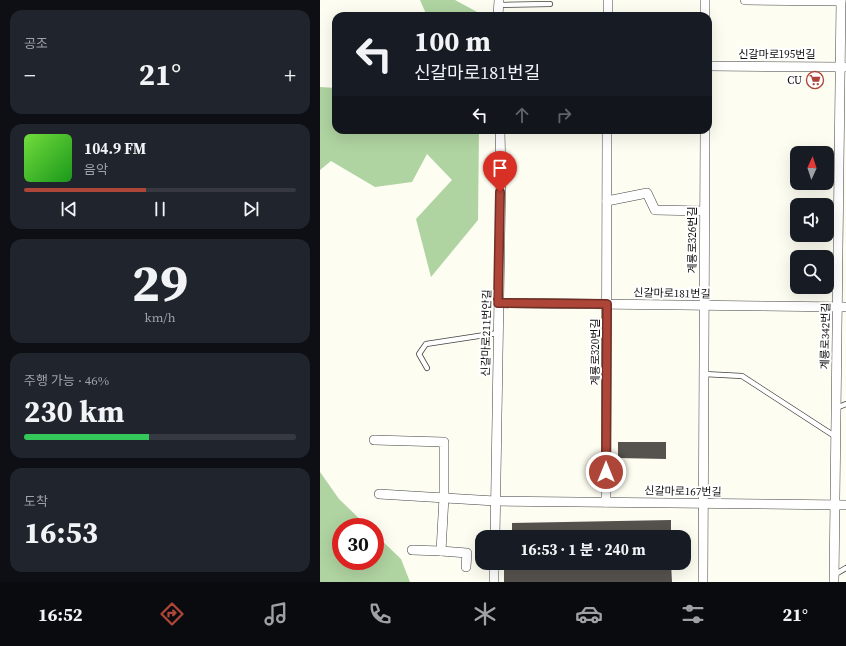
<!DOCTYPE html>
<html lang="ko">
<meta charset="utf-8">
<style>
body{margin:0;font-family:"Source Serif 4","Noto Sans KR",serif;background:#20242c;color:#f1f3f6;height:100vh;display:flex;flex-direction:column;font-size:15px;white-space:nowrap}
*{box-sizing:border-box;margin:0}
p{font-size:13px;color:#9ea1a6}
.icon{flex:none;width:22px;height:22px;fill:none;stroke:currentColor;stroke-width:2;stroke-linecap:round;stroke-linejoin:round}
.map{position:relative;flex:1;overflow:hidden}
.panel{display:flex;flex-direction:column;gap:10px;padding:10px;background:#0d0f14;width:320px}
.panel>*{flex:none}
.banner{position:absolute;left:12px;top:12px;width:380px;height:122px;border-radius:12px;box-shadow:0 4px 16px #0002;background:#171b24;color:#f1f3f6;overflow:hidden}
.needle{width:26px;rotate:3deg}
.buttons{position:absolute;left:470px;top:146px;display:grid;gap:8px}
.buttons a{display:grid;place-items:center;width:44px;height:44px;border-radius:8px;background:#171b24;box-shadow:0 4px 16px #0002;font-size:20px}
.speed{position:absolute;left:12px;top:518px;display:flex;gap:8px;font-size:20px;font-weight:700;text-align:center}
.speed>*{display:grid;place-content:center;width:52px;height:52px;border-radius:50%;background:#171b24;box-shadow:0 4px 16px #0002;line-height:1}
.speed .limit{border:6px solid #d22;background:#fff;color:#111}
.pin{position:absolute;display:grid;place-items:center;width:34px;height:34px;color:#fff;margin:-41px -17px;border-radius:50% 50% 50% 0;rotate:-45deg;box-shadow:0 0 4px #0007}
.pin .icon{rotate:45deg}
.me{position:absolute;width:44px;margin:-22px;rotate:0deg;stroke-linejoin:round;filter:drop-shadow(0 0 3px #0008)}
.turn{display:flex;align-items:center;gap:14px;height:84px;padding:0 16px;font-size:18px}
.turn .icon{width:52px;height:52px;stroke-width:2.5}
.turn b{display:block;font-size:28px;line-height:34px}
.lanes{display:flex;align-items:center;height:38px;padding:0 16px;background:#0003;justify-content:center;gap:20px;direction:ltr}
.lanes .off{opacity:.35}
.big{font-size:30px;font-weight:700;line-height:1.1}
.panel .card{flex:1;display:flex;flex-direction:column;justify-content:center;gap:6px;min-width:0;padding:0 14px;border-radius:12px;background:#20242c}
.panel .dial{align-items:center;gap:0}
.dial b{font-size:52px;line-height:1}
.song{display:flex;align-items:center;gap:12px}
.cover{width:48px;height:48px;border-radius:6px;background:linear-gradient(135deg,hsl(100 70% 55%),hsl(120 70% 35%))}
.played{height:4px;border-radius:2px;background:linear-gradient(90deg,#ad4638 45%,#363941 45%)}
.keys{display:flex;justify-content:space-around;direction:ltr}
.heat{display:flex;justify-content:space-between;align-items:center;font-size:22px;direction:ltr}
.charge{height:6px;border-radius:3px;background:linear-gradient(90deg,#34c759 46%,#363941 0)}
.trip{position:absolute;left:155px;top:530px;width:216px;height:40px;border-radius:12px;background:#171b24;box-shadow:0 4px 16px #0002;font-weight:700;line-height:40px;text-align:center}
.menu{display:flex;height:64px;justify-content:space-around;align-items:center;background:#090b0e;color:#9ea1a6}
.menu .icon{width:28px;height:28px}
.menu .selected{color:#ad4638}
.menu b{font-size:18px;color:#f1f3f6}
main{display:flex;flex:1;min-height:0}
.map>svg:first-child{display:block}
</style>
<main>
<section class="panel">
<div class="card"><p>공조</p>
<div class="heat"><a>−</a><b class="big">21°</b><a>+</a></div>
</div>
<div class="card">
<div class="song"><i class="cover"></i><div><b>104.9 FM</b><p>음악</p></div></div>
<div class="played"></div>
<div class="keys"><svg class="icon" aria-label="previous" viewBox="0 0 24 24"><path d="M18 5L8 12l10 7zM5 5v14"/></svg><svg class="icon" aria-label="pause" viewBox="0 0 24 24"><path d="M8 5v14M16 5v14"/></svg><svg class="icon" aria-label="next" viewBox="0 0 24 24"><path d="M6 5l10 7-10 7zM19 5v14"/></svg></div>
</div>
<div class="card dial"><b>29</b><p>km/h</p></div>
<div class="card"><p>주행 가능 · 46%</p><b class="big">230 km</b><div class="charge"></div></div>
<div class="card"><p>도착</p><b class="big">16:53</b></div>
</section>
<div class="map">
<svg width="526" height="582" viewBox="0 0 526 582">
<rect width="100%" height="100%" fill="#fdfdf2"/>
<g fill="#afd3a1">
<polygon points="100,0 135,0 159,13 159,16 107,16"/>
<polygon points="0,87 16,88 16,130 159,130 158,220 111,277 96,219 132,180 107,154 92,182 55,187 11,161 0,170"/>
<polygon points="0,472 19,499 48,527 21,527 21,561 55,561 55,534 81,559 90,582 0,582"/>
</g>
<g fill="#56524d">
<polygon points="298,442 346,442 346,459 298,458"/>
<polygon points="351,520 351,537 192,537 192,523"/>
<polygon points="231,563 257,563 257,566 317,566 317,563 351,563 352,582 184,582 184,567 231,566"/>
</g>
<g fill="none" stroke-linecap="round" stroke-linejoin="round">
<g stroke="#424242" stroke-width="6">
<g id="lane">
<polyline points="179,5 230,4"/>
<polyline points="107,368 99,354 106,344 178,333"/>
<polyline points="384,374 422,376 516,437"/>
<polyline points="516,408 526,404"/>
<polyline points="514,575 526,568"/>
</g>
</g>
<g stroke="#424242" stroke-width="10">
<g id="street">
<polyline points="425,0 521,1"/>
<polyline points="178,16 179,0"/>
<polyline points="288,16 288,0"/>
<polyline points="385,16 385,0"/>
<polyline points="388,66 525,67"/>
<polyline points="287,201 327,193 335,210 384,211"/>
<polyline points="178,303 526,307"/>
<polyline points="54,440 124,442 124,497 121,551 147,553 146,567"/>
<polyline points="59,494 175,501 526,505"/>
<polyline points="286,502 287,130"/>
<polyline points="175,537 181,176 180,130"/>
<polyline points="92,550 121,551"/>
<polyline points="174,582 174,563"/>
<polyline points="383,582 385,130"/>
<polyline points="514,582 521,0"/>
</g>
</g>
<use href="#lane" stroke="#fff" stroke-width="4.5"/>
<use href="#street" stroke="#fff" stroke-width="9"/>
</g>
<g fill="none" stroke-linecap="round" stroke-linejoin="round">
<g stroke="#702e24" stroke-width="10">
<polyline id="route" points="180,192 178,303 287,304 286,472"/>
</g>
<use href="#route" stroke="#ad4638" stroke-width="7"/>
</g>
<defs>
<g id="supermarket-ring" transform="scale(0.9)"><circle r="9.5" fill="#fff" stroke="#ad4638" stroke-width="1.5"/><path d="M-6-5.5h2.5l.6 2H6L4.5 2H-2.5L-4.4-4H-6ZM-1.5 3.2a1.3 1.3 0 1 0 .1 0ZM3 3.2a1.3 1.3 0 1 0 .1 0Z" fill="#ad4638"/></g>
</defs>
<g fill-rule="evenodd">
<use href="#supermarket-ring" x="495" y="80"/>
</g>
<g text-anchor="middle" stroke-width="4" stroke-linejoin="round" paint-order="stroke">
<g font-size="11" fill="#0f0f0f" stroke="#fff">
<text x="457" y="58">신갈마로195번길</text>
<text transform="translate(372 240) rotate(-90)" y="4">계룡로326번길</text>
<text transform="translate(352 293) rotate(1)" y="4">신갈마로181번길</text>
<text transform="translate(166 333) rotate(-89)" y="4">신갈마로211번안길</text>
<text transform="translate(505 336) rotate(-89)" y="4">계룡로342번길</text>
<text transform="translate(275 352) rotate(-90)" y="4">계룡로320번길</text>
<text transform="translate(363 491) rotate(1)" y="4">신갈마로167번길</text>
</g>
<g font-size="11" fill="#0f0f0f" stroke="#fff" text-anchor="end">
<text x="482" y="84">CU</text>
</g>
</g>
</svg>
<div class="buttons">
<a><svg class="needle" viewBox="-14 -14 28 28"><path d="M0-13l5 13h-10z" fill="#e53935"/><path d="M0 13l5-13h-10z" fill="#9ea1a6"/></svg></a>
<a><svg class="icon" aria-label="sound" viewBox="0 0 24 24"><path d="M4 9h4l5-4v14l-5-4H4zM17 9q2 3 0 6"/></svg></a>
<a><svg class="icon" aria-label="search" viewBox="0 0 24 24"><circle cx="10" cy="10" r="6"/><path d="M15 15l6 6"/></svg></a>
</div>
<div class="speed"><div class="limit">30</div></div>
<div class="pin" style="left:180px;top:192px;background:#d93025"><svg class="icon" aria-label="arrive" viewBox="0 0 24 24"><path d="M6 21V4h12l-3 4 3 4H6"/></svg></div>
<svg class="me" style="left:286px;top:472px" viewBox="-20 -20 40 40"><circle r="17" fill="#ad4638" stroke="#fff" stroke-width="3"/><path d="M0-11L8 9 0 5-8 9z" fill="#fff"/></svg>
<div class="trip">16:53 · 1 분 · 240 m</div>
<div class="banner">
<div class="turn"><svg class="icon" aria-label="left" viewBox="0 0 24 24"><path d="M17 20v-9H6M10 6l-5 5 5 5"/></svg><div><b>100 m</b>신갈마로181번길</div></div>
<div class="lanes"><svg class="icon" aria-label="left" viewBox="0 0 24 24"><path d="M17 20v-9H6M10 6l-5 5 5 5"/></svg><svg class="icon off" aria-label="ahead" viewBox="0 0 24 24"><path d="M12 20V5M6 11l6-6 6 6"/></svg><svg class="icon off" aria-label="right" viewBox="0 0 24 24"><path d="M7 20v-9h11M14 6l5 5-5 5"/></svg></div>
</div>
</div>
</main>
<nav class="menu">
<b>16:52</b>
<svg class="icon selected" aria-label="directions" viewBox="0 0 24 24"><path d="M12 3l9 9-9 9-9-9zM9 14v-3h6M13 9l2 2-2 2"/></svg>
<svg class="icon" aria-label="music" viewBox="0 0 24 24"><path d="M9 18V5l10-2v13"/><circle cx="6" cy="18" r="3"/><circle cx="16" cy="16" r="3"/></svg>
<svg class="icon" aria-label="phone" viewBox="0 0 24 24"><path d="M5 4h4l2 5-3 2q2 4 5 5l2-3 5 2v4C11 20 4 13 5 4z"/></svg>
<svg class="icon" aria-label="climate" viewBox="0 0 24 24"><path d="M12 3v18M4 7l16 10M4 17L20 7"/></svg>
<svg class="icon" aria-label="car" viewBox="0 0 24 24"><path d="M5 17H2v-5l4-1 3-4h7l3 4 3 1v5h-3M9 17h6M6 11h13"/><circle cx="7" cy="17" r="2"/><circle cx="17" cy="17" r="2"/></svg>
<svg class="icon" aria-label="filters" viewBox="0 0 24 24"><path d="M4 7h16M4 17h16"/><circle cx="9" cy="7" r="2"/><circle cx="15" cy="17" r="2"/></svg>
<b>21°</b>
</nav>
